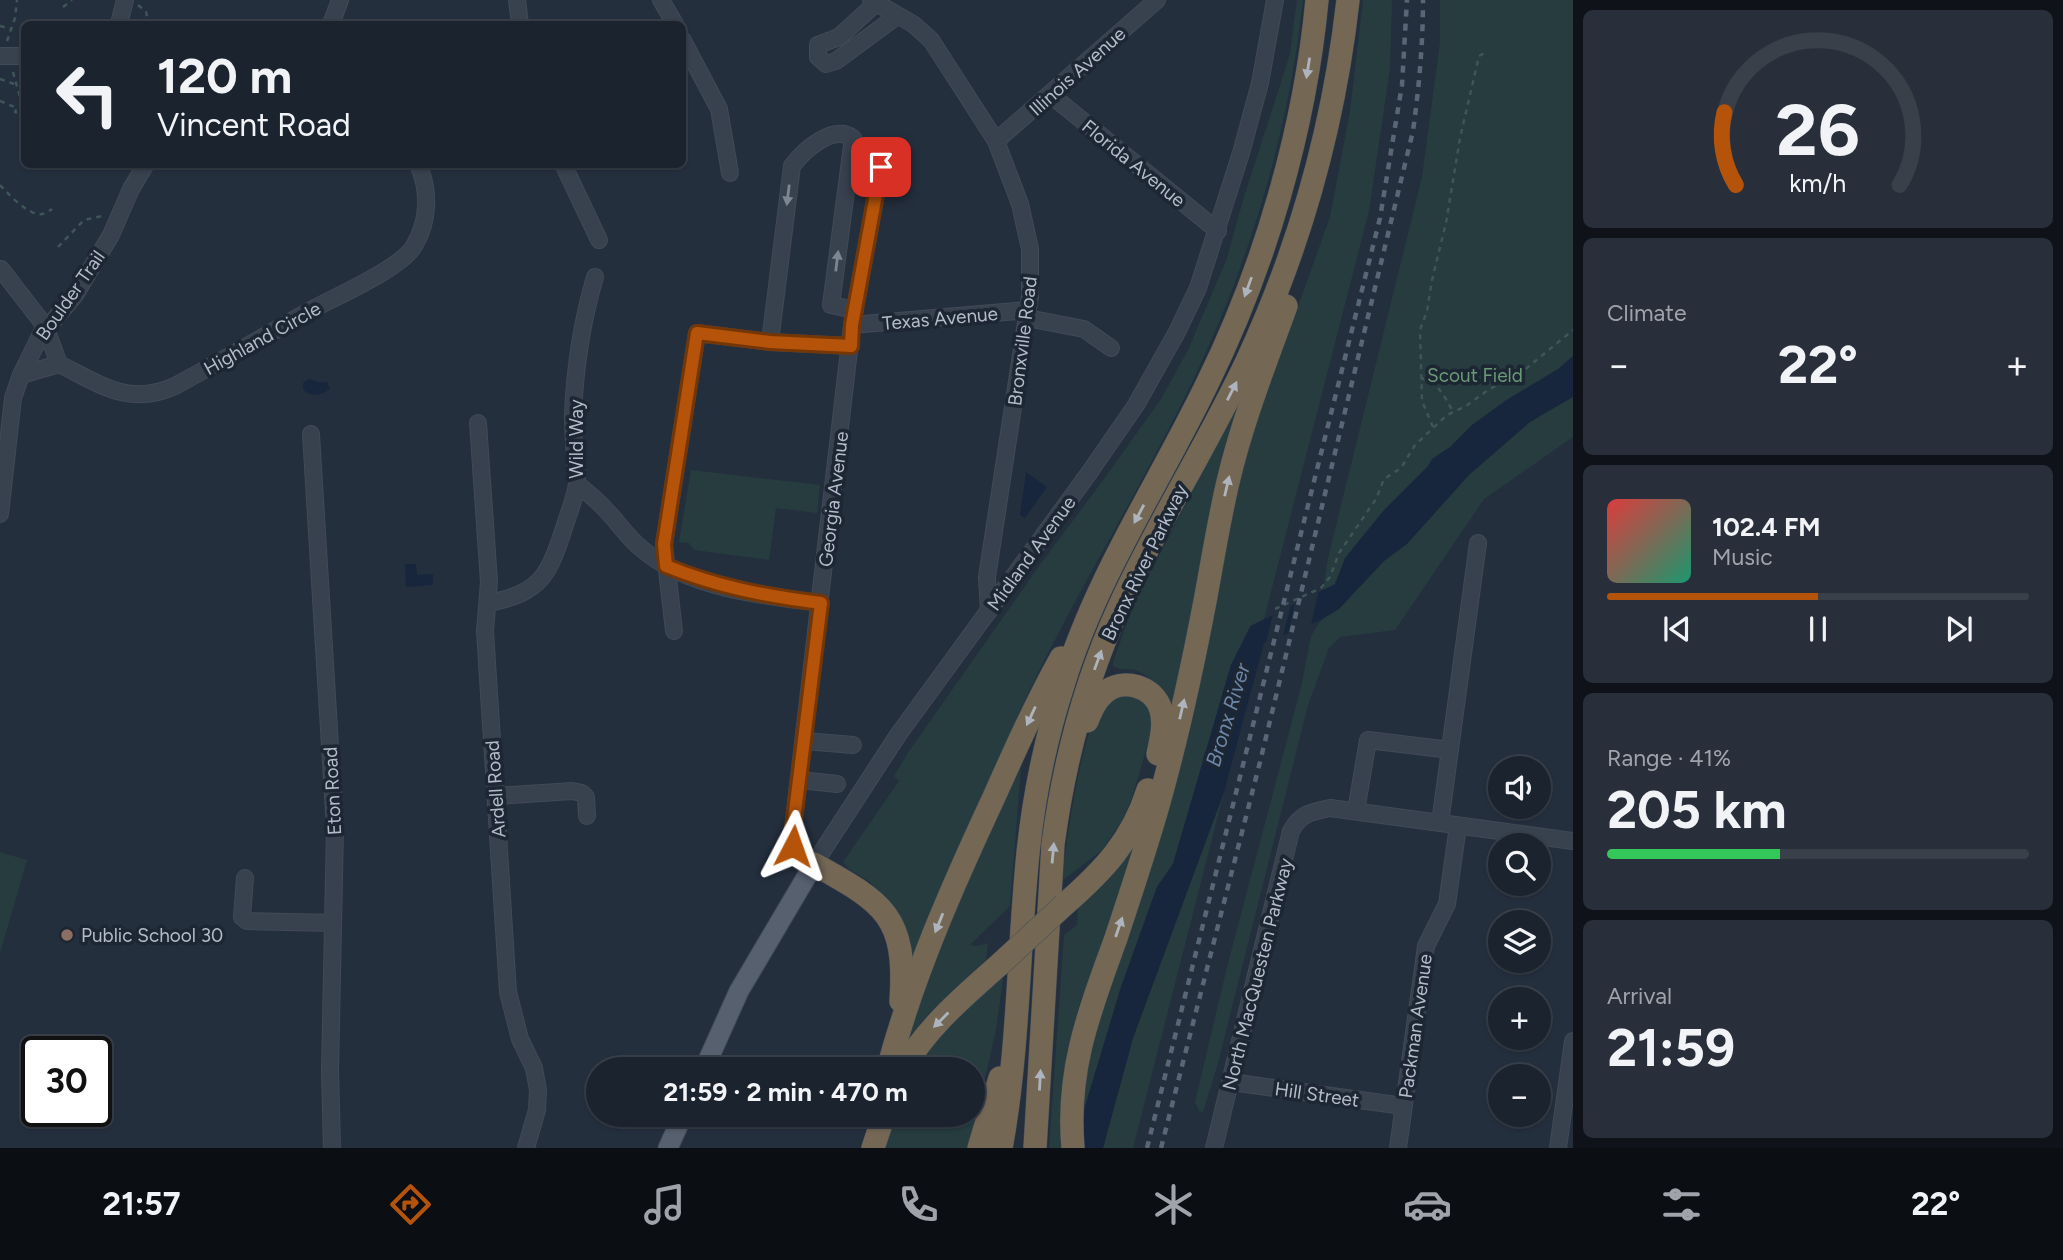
<!DOCTYPE html>
<meta charset="utf-8">
<style>
body{margin:0;font-family:Figtree,sans-serif;background:#282f3a;color:#f1f3f6;height:100vh;display:flex;flex-direction:column;font-size:26px;white-space:nowrap}
*{box-sizing:border-box;margin:0}
p{font-size:23px;color:#a0a4aa}
.icon{flex:none;width:38px;height:38px;fill:none;stroke:currentColor;stroke-width:2;stroke-linecap:round;stroke-linejoin:round}
.map{position:relative;flex:1;overflow:hidden}
.drawer{display:flex;flex-direction:column;gap:10px;padding:10px;background:#0f1319;width:490px}
.drawer>*{flex:none}
.guide{position:absolute;left:21px;top:21px;width:665px;height:147px;border-radius:10px;box-shadow:0 2px 5px #0004,0 0 0 2px #39404a;background:#1b232e;color:#f1f3f6;overflow:hidden}
.controls{position:absolute;left:1488px;top:756px;display:grid;gap:14px}
.controls a{display:grid;place-items:center;width:63px;height:63px;border-radius:50%;background:#1b232e;box-shadow:0 2px 5px #0004,0 0 0 2px #39404a;font-size:35px}
.speed{position:absolute;left:21px;top:1036px;display:flex;gap:14px;font-size:35px;font-weight:700;text-align:center}
.speed>*{display:grid;place-content:center;width:91px;height:91px;border-radius:50%;background:#1b232e;box-shadow:0 2px 5px #0004,0 0 0 2px #39404a;line-height:1}
.speed .limit{border:4px solid #111;border-radius:10px;background:#fff;color:#111}
.pin{position:absolute;display:grid;place-items:center;width:60px;height:60px;color:#fff;margin:-30px;border-radius:14px;box-shadow:0 4px 10px #0006}
.me{position:absolute;width:77px;margin:-38px;rotate:4deg;stroke-linejoin:round;filter:drop-shadow(0 0 5px #0008)}
.turn{display:flex;align-items:center;gap:24px;height:147px;padding:0 21px;font-size:32px}
.turn .icon{width:91px;height:91px;stroke-width:2.5}
.turn b{display:block;font-size:49px;line-height:60px}
.big{font-size:52px;font-weight:700;line-height:1.1}
.drawer .card{flex:1;display:flex;flex-direction:column;justify-content:center;gap:10px;min-width:0;padding:0 24px;border-radius:10px;background:#282f3a}
.drawer .dial{align-items:center;gap:0}
.dial svg{height:182px;overflow:visible;fill:none;stroke:#39404a;stroke-width:7;stroke-linecap:round;text-anchor:middle}
.dial text{fill:#f1f3f6;stroke:none}
.song{display:flex;align-items:center;gap:21px}
.cover{width:84px;height:84px;border-radius:10px;background:linear-gradient(135deg,hsl(0 70% 55%),hsl(160 70% 35%))}
.played{height:7px;border-radius:4px;background:linear-gradient(90deg,#b45309 50%,#39404a 50%)}
.keys{display:flex;justify-content:space-around;direction:ltr}
.heat{display:flex;justify-content:space-between;align-items:center;font-size:38px;direction:ltr}
.charge{height:10px;border-radius:5px;background:linear-gradient(90deg,#34c759 41%,#39404a 0)}
.trip{position:absolute;left:586px;top:1057px;width:399px;height:70px;border-radius:35px;background:#1b232e;box-shadow:0 2px 5px #0004,0 0 0 2px #39404a;font-weight:700;line-height:70px;text-align:center}
.tab-bar{display:flex;height:112px;justify-content:space-around;align-items:center;background:#0b0e12;color:#a0a4aa}
.tab-bar .icon{width:49px;height:49px}
.tab-bar .on{color:#b45309}
.tab-bar b{font-size:32px;color:#f1f3f6}
main{display:flex;flex:1;min-height:0}
.map>svg:first-child{display:block}
</style>
<main>
<div class="map">
<svg width="1573" height="1148" viewBox="0 0 1573 1148">
<rect width="100%" height="100%" fill="#242f3e"/>
<g fill="#263c3f">
<path d="M 1297,0 L 1303,0 C 1289,130 1251,258 1195,376 C 1143,485 1079,587 1027,696 C 984,787 947,881 911,975 L 891,905 L 870,882 L 849,869 L 843,862 L 899,781 L 894,776 L 907,754 L 1039,566 L 1101,483 L 1161,399 L 1188,350 L 1227,258 L 1243,200 L 1290,54 Z"/>
<polygon points="1363,0 1392,0 1390,68 1369,211 1264,619 1250,626 1231,665 1173,864 1157,887 1121,987 1084,1110 1081,1098 1083,1073 1243,460 1330,217 1350,111"/>
<polygon points="1440,0 1573,0 1573,437 1484,499 1395,630 1340,637 1329,648 1308,705 1218,1063 1203,1112 1199,1111 1195,1102 1227,967 1301,687 1311,636 1322,619 1325,589 1323,591 1328,558 1422,177 1440,42"/>
<path d="M 1260,361 L 1207,537 L 1171,713 C 1162,695 1155,677 1135,670 C 1127,668 1120,671 1113,666 L 1113,662 L 1134,604 Z"/>
<polygon points="691,470 820,485 817,513 776,508 769,560 694,550 689,543 679,542"/>
<path d="M 1128,693 L 1146,702 L 1152,712 L 1153,726 L 1132,798 L 1122,821 L 1102,850 L 1062,881 C 1065,848 1082,726 1103,704 C 1109,699 1120,696 1128,693 Z"/>
<polygon points="1015,766 1021,768 1010,906 970,945 977,946 988,943 986,960 929,1013 901,1047 937,946"/>
<polygon points="1224,792 1133,1148 1103,1148 1133,1038"/>
<polygon points="1139,829 1121,892 1079,1006 1068,1048 1062,1086 1063,1148 1049,1148 1064,935 1077,925 1078,899"/>
<polygon points="0,852 27,860 0,953"/>
<polygon points="1000,978 1003,979 996,1030 969,1148 882,1148 893,1115 973,1115 973,1069 912,1069 958,1016 986,992"/>
</g>
<g fill="#17263c">
<polygon points="1573,356 1573,397 1530,422 1469,475 1407,544 1384,561 1339,609 1321,620 1264,643 1224,792 1133,1038 1103,1148 1079,1148 1082,1140 1084,1110 1121,987 1157,887 1173,864 1231,665 1251,626 1335,584 1345,558 1384,510 1428,466 1432,459 1450,447 1472,425 1505,401 1558,369"/>
<path d="M 309,379 L 318,382 L 327,382 L 330,389 C 322,395 310,398 303,389 L 303,383 Z"/>
<polygon points="1026,472 1047,487 1025,518 1020,515"/>
<polygon points="405,564 416,564 417,575 433,574 433,585 406,587"/>
</g>
<g fill="#242f3e">
<polygon points="1319,589 1311,625 1288,634 1296,599"/>
<polygon points="1292,601 1283,636 1266,643 1274,609"/>
</g>
<g fill="none" stroke-linecap="round" stroke-linejoin="round">
<g stroke="#414a57" stroke-width="18">
<g id="minor">
<polyline points="517,0 520,24"/>
<polyline points="661,0 675,24"/>
<polyline points="871,0 913,24 931,40 996,141 1020,204 1030,249 1030,296 987,577 989,611"/>
<polyline points="876,3 839,37 818,45 818,57 826,64 836,61 897,16"/>
<polyline points="119,24 125,0"/>
<polyline points="331,24 340,0"/>
<polyline points="682,39 719,109 730,173"/>
<polyline points="0,56 24,56"/>
<polyline points="1051,95 1218,231"/>
<polyline points="996,141 1157,0"/>
<polyline points="563,164 599,240"/>
<polyline points="881,167 852,325 792,836 795,849 814,864 898,735 1089,473 1136,405 1177,332 1198,288 1241,153 1260,83 1275,0"/>
<polyline points="1,269 45,326 59,364"/>
<polyline points="1027,318 1084,329 1111,348"/>
<polyline points="852,325 1028,310"/>
<path d="M 770,342 L 792,166 C 804,150 833,124 853,138 L 831,305 L 855,310"/>
<path d="M 21,375 L 59,364 C 100,384 129,407 175,386 C 221,361 268,334 315,308 C 339,295 401,268 414,246 C 429,221 430,191 418,164"/>
<polyline points="478,423 489,582 485,631 508,992 520,1039 534,1068 538,1090 537,1110 526,1148"/>
<polyline points="311,434 335,828 330,1071 332,1148"/>
<path d="M 577,484 C 587,492 597,500 605,509 C 618,522 628,538 642,549 C 687,588 763,596 821,603"/>
<polyline points="0,514 13,398 21,375 45,326 54,320 75,295 111,235 131,189 146,164"/>
<path d="M 489,603 C 543,592 549,574 565,525 C 569,512 575,498 577,484 C 578,475 575,466 575,457 C 574,443 573,428 573,414 C 575,368 582,321 595,277"/>
<polyline points="674,631 664,544 697,333 770,342 851,346"/>
<polyline points="805,741 853,745"/>
<polyline points="800,780 837,784"/>
<polyline points="495,796 572,791 582,793 586,797 587,816"/>
<polyline points="1356,811 1368,740 1450,750"/>
<polyline points="1440,823 1478,543"/>
<polyline points="245,878 242,917 247,921 333,923"/>
<polyline points="1231,1082 1403,1106"/>
<path d="M 1214,1148 L 1291,831 C 1301,813 1311,812 1330,808 L 1573,841"/>
<polyline points="1398,1148 1426,946 1447,904 1458,826"/>
<polyline points="1558,1148 1573,1041"/>
</g>
</g>
<g stroke="#414a57" stroke-width="21">
<g id="major">
<polyline points="704,1069 739,991 814,864"/>
<polyline points="668,1148 683,1115"/>
</g>
</g>
<g stroke="#434c59" stroke-width="24">
<g id="highway">
<path d="M 1087,721 C 1091,711 1095,701 1104,693 C 1123,677 1154,686 1161,710 C 1165,725 1161,740 1158,754"/>
<path d="M 814,864 C 884,903 907,916 901,1001"/>
<path d="M 1064,905 C 1103,871 1132,841 1148,790"/>
<path d="M 888,1069 C 913,975 953,885 994,797 C 1015,750 1036,703 1061,658"/>
<path d="M 903,1069 C 926,1028 964,996 999,965"/>
<polyline points="873,1148 884,1115"/>
<polyline points="979,1148 1000,1078"/>
<path d="M 1001,1148 C 1019,1050 1018,952 1028,853 C 1034,795 1046,737 1064,682 C 1097,575 1160,482 1208,382 C 1265,266 1305,129 1317,0"/>
<path d="M 1035,1148 L 1053,844 C 1064,762 1085,681 1120,605 C 1158,522 1208,444 1247,361 C 1300,247 1334,125 1348,0"/>
<path d="M 1073,1148 C 1066,1069 1090,1010 1116,938 C 1131,893 1146,848 1159,802 C 1178,734 1193,665 1206,596 C 1213,558 1219,520 1228,482 C 1242,422 1265,364 1286,306"/>
</g>
</g>
<g stroke="#3f5557" stroke-width="2.5" stroke-dasharray="5 5" stroke-linecap="butt">
<polyline points="138,5 146,12 149,24"/>
<polyline points="63,7 72,0"/>
<polyline points="0,26 11,29"/>
<polyline points="7,41 15,18 17,0"/>
<polyline points="13,72 24,112"/>
<polyline points="0,79 17,85"/>
<polyline points="0,101 17,108 15,112 24,116"/>
<path d="M 0,185 C 7,193 30,217 42,214 C 44,214 51,210 52,209"/>
<polyline points="58,247 84,220 102,216"/>
<path d="M 1421,378 C 1441,385 1442,394 1453,411"/>
<polyline points="1433,427 1422,401 1420,330 1427,311 1432,280 1446,223 1460,138 1479,56 1486,52"/>
<polyline points="1275,609 1321,588 1330,577 1339,553 1376,499 1384,479 1401,468 1415,445 1447,415 1466,406 1488,390 1522,372 1573,330"/>
<polyline points="765,865 791,867"/>
</g>
<use href="#minor" stroke="#38414e" stroke-width="16"/>
<use href="#major" stroke="#56606e" stroke-width="19"/>
<use href="#highway" stroke="#746855" stroke-width="23"/>
<g stroke="#5a6575" stroke-width="4.5" stroke-dasharray="7 7" stroke-linecap="butt">
<polyline points="1147,1148 1380,218 1402,85 1407,0"/>
<path d="M 1161,1148 L 1260,762 L 1413,131 C 1419,87 1423,44 1423,0"/>
</g>
<g stroke="#434c59" stroke-width="24" stroke-linecap="butt">
<polyline id="highway-bridge" points="999,965 1064,905"/>
</g>
<use href="#highway-bridge" stroke="#746855" stroke-width="23"/>
</g>
<defs><path id="oneway-solid" d="M-6-.8H1V-3.2L6.5 0L1 3.2V.8H-6Z" transform="scale(1.75)"/></defs>
<g fill="#aeb4bd">
<use href="#oneway-solid" transform="translate(1308 68) rotate(99)"/>
<use href="#oneway-solid" transform="translate(1248 287) rotate(110)"/>
<use href="#oneway-solid" transform="translate(1232 391) rotate(-63)"/>
<use href="#oneway-solid" transform="translate(1227 486) rotate(-77)"/>
<use href="#oneway-solid" transform="translate(1139 514) rotate(118)"/>
<use href="#oneway-solid" transform="translate(1098 660) rotate(-70)"/>
<use href="#oneway-solid" transform="translate(1182 709) rotate(-77)"/>
<use href="#oneway-solid" transform="translate(1031 716) rotate(115)"/>
<use href="#oneway-solid" transform="translate(1053 853) rotate(-85)"/>
<use href="#oneway-solid" transform="translate(939 923) rotate(112)"/>
<use href="#oneway-solid" transform="translate(1119 927) rotate(-71)"/>
<use href="#oneway-solid" transform="translate(941 1020) rotate(135)"/>
<use href="#oneway-solid" transform="translate(1040 1080) rotate(-87)"/>
</g>
<g fill="#7c8592">
<use href="#oneway-solid" transform="translate(788 195) rotate(97)"/>
<use href="#oneway-solid" transform="translate(837 261) rotate(-83)"/>
</g>
<g fill="none" stroke-linecap="round" stroke-linejoin="round">
<g stroke="#753606" stroke-width="18">
<path id="route" d="M 793,846 L 792,836 L 821,603 C 765,596 718,587 666,566 L 664,544 L 697,333 L 770,342 L 851,346 L 852,325 L 881,167"/>
</g>
<use href="#route" stroke="#b45309" stroke-width="12"/>
</g>
<circle fill="#8d6e63" stroke="#1d2633" stroke-width="2.5" cx="67" cy="935" r="7"/>
<g text-anchor="middle" stroke-width="7" stroke-linejoin="round" paint-order="stroke">
<g font-size="19" fill="#b4bcc9" stroke="#1d2633">
<text transform="translate(1077 71) rotate(-42)" y="7">Illinois Avenue</text>
<text transform="translate(1134 163) rotate(39)" y="7">Florida Avenue</text>
<text transform="translate(70 295) rotate(-55)" y="7">Boulder Trail</text>
<text transform="translate(940 318) rotate(-5)" y="7">Texas Avenue</text>
<text transform="translate(262 338) rotate(-29)" y="7">Highland Circle</text>
<text transform="translate(1022 341) rotate(-83)" y="7">Bronxville Road</text>
<text transform="translate(576 439) rotate(-90)" y="7">Wild Way</text>
<text transform="translate(833 499) rotate(-83)" y="7">Georgia Avenue</text>
<text transform="translate(1031 553) rotate(-54)" y="7">Midland Avenue</text>
<text transform="translate(1144 562) rotate(-64)" y="7">Bronx River Parkway</text>
<text transform="translate(495 789) rotate(-94)" y="7">Ardell Road</text>
<text transform="translate(332 791) rotate(-93)" y="7">Eton Road</text>
<text transform="translate(1257 974) rotate(-76)" y="7">North MacQuesten Parkway</text>
<text transform="translate(1415 1026) rotate(-82)" y="7">Packman Avenue</text>
<text transform="translate(1317 1094) rotate(8)" y="7">Hill Street</text>
</g>
<g font-size="19" fill="#6b9a76" stroke="#1d2633">
<text x="1475" y="382">Scout Field</text>
</g>
<g font-size="19" fill="#b4bcc9" stroke="#1d2633" text-anchor="start">
<text x="81" y="942">Public School 30</text>
</g>
<g font-size="21" font-style="italic" fill="#6d86a8" stroke="#1d2633">
<text transform="translate(1228 715) rotate(-73)" y="7">Bronx River</text>
</g>
</g>
</svg>
<div class="controls">
<a><svg class="icon" aria-label="sound" viewBox="0 0 24 24"><path d="M4 9h4l5-4v14l-5-4H4zM17 9q2 3 0 6"/></svg></a>
<a><svg class="icon" aria-label="search" viewBox="0 0 24 24"><circle cx="10" cy="10" r="6"/><path d="M15 15l6 6"/></svg></a>
<a><svg class="icon" aria-label="layers" viewBox="0 0 24 24"><path d="M12 4l9 5-9 5-9-5zM3 14l9 5 9-5"/></svg></a>
<a>+</a>
<a>−</a>
</div>
<div class="speed"><div class="limit">30</div></div>
<div class="pin" style="left:881px;top:167px;background:#d93025"><svg class="icon" aria-label="arrive" viewBox="0 0 24 24"><path d="M6 21V4h12l-3 4 3 4H6"/></svg></div>
<svg class="me" style="left:793px;top:846px" viewBox="-20 -20 40 40"><path d="M0-17L14 15 0 8-14 15z" fill="#b45309" stroke="#fff" stroke-width="4"/></svg>
<div class="trip">21:59 · 2 min · 470 m</div>
<div class="guide">
<div class="turn"><svg class="icon" aria-label="left" viewBox="0 0 24 24"><path d="M17 20v-9H6M10 6l-5 5 5 5"/></svg><div><b>120 m</b>Vincent Road</div></div>
</div>
</div>
<section class="drawer">
<div class="card dial"><svg viewBox="0 0 100 80">
<path d="M14 69A42 42 0 1 1 86 69"/>
<path d="M14 69A42 42 0 0 1 9 37" stroke="#b45309"/>
<text x="50" y="56" font-size="32" font-weight="700">26</text>
<text x="50" y="72" font-size="11">km/h</text>
</svg></div>
<div class="card"><p>Climate</p>
<div class="heat"><a>−</a><b class="big">22°</b><a>+</a></div>
</div>
<div class="card">
<div class="song"><i class="cover"></i><div><b>102.4 FM</b><p>Music</p></div></div>
<div class="played"></div>
<div class="keys"><svg class="icon" aria-label="previous" viewBox="0 0 24 24"><path d="M18 5L8 12l10 7zM5 5v14"/></svg><svg class="icon" aria-label="pause" viewBox="0 0 24 24"><path d="M8 5v14M16 5v14"/></svg><svg class="icon" aria-label="next" viewBox="0 0 24 24"><path d="M6 5l10 7-10 7zM19 5v14"/></svg></div>
</div>
<div class="card"><p>Range · 41%</p><b class="big">205 km</b><div class="charge"></div></div>
<div class="card"><p>Arrival</p><b class="big">21:59</b></div>
</section>
</main>
<nav class="tab-bar">
<b>21:57</b>
<svg class="icon on" aria-label="directions" viewBox="0 0 24 24"><path d="M12 3l9 9-9 9-9-9zM9 14v-3h6M13 9l2 2-2 2"/></svg>
<svg class="icon" aria-label="music" viewBox="0 0 24 24"><path d="M9 18V5l10-2v13"/><circle cx="6" cy="18" r="3"/><circle cx="16" cy="16" r="3"/></svg>
<svg class="icon" aria-label="phone" viewBox="0 0 24 24"><path d="M5 4h4l2 5-3 2q2 4 5 5l2-3 5 2v4C11 20 4 13 5 4z"/></svg>
<svg class="icon" aria-label="climate" viewBox="0 0 24 24"><path d="M12 3v18M4 7l16 10M4 17L20 7"/></svg>
<svg class="icon" aria-label="car" viewBox="0 0 24 24"><path d="M5 17H2v-5l4-1 3-4h7l3 4 3 1v5h-3M9 17h6M6 11h13"/><circle cx="7" cy="17" r="2"/><circle cx="17" cy="17" r="2"/></svg>
<svg class="icon" aria-label="filters" viewBox="0 0 24 24"><path d="M4 7h16M4 17h16"/><circle cx="9" cy="7" r="2"/><circle cx="15" cy="17" r="2"/></svg>
<b>22°</b>
</nav>
